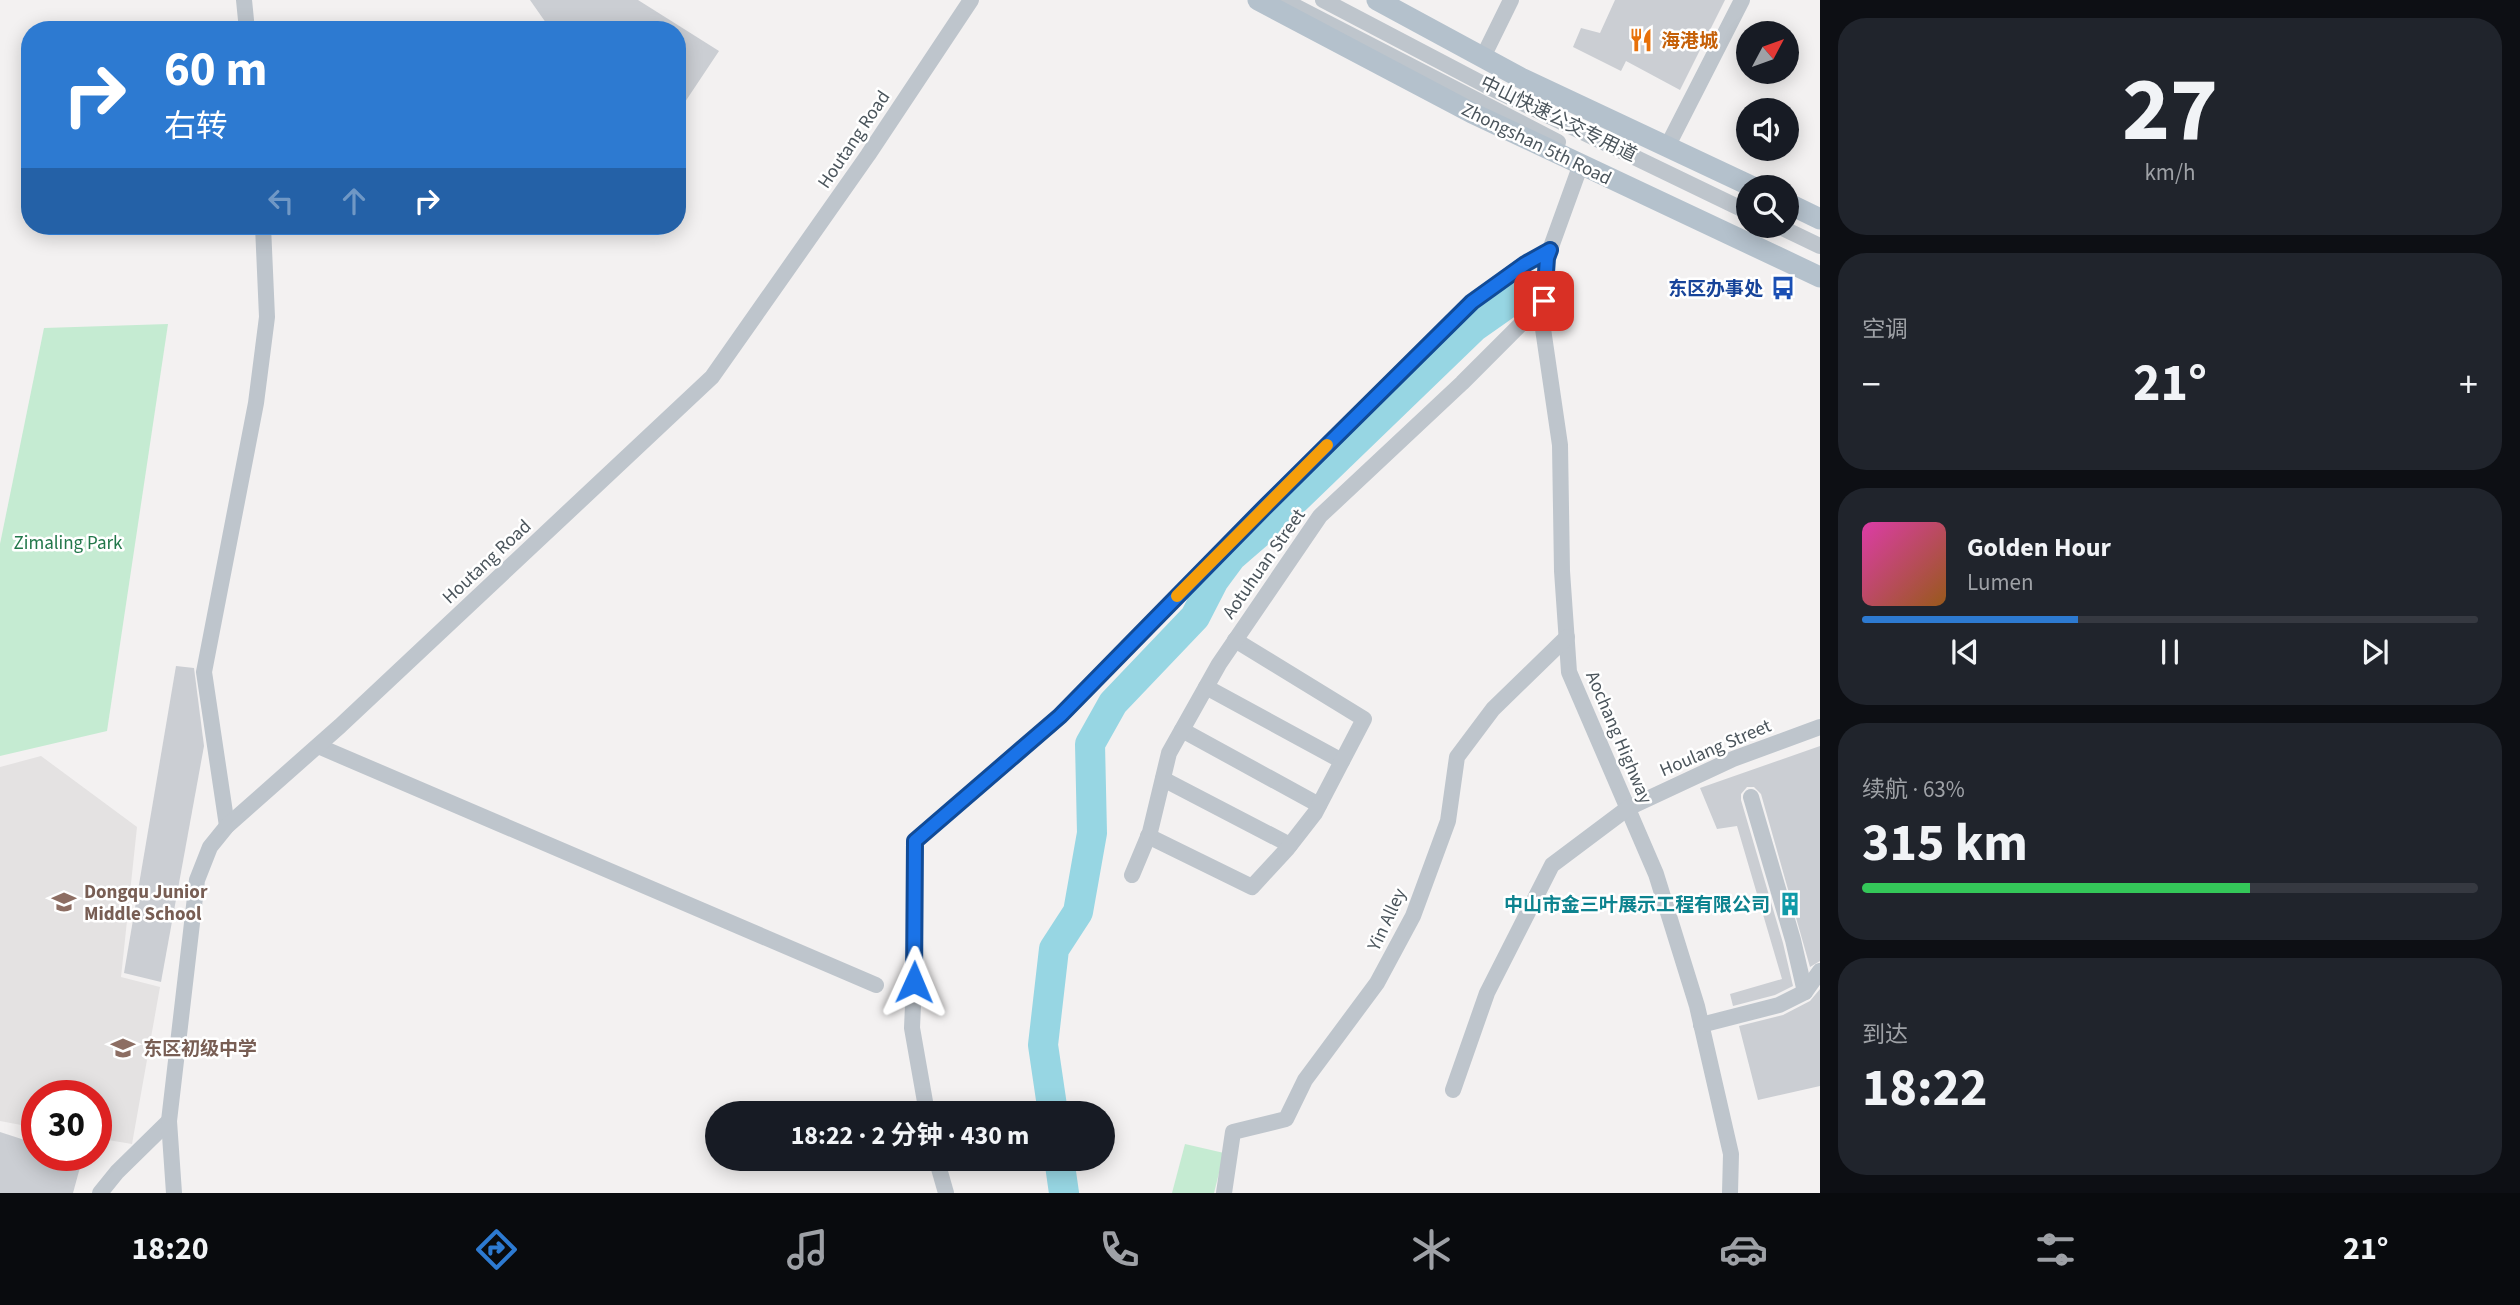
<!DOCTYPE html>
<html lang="zh">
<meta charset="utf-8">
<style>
body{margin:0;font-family:"Source Sans 3","Noto Sans SC",sans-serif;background:#20242c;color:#f1f3f6;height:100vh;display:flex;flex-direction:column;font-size:26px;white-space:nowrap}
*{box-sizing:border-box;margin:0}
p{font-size:23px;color:#9ea1a6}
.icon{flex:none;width:38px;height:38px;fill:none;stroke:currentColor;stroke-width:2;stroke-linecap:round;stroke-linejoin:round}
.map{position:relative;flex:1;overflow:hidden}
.side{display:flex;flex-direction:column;gap:18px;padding:18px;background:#0d0f14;width:700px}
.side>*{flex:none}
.guide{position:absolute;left:21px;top:21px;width:665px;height:214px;border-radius:28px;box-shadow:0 4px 18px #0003;background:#2d7ad1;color:#fff;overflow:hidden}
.needle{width:46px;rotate:49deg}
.tools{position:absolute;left:1736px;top:21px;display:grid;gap:14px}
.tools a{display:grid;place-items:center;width:63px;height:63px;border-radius:50%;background:#171b24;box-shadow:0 4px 18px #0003;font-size:35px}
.speed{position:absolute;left:21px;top:1080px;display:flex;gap:14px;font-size:35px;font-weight:700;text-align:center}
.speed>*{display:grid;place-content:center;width:91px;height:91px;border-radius:50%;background:#171b24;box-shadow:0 4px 18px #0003;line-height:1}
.speed .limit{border:10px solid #d22;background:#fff;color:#111}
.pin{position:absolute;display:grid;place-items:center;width:60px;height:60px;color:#fff;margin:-30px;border-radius:14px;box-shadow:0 4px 10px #0006}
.me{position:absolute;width:77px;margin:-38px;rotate:1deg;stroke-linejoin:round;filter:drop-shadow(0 0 5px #0008)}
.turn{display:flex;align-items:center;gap:24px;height:147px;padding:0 28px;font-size:32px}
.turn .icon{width:91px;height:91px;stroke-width:2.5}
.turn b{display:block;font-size:49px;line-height:60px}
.lanes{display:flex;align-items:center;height:66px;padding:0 28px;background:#0003;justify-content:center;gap:35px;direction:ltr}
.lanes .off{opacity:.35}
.big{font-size:52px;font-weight:700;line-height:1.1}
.side .widget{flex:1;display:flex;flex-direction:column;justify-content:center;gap:10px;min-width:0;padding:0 24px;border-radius:28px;background:#20242c}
.side .dial{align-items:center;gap:0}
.dial b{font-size:91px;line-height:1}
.song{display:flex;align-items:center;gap:21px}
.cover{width:84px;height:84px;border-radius:10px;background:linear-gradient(135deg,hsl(320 70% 55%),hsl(30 70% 35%))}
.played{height:7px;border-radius:4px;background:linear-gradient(90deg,#2d7ad1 35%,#363941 35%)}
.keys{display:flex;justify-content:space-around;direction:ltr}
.heat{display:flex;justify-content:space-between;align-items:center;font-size:38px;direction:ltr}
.charge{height:10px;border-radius:5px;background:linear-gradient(90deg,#34c759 63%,#363941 0)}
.trip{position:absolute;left:705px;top:1101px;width:410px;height:70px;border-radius:35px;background:#171b24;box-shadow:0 4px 18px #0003;font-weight:700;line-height:70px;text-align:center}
.tabs{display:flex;height:112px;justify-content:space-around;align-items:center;background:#090b0e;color:#9ea1a6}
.tabs .icon{width:49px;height:49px}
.tabs .selected{color:#2d7ad1}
.tabs b{font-size:32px;color:#f1f3f6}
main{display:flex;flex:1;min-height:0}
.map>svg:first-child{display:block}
</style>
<main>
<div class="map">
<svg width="1820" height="1193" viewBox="0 0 1820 1193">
<rect width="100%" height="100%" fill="#f3f1f1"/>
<polygon fill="#e4e2e2" points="41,756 137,827 121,977 160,987 132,1144 96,1138 96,1096 37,1096 37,1128 0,1121 0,767"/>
<g fill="#c5ebd2">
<polygon points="168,324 107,731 0,756 0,544 44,328"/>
<polygon points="1185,1144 1224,1153 1214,1193 1172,1193"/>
</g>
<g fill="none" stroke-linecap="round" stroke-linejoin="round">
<g stroke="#97d6e3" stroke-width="30">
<polyline points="1053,1113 1043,1045 1054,949 1078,912 1092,833 1090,744 1113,703 1195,617 1214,580 1231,557 1276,518 1474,327 1531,287"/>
<polyline points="1059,1158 1064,1193"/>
</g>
</g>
<g fill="#cbced3">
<polygon points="530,0 638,0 719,51 677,114 677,30 551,30"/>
<polygon points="1615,0 1725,0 1680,90 1626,61 1621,71 1573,47 1581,28 1600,33"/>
<polygon points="176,666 194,668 204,746 161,982 124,973"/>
<polygon points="1820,746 1820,961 1810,967 1761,794 1754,787 1747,787 1741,794 1741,800 1783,943 1793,986 1775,995 1733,1006 1730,994 1782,979 1737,826 1717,829 1700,788"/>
<polygon points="1820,989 1820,1086 1758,1100 1739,1026 1783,1015 1810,1001"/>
<polygon points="0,1132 37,1144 37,1155 69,1155 82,1160 73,1193 0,1193"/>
</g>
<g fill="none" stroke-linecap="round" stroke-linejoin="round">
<g stroke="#bec5cc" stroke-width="16">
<polyline points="244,0 247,30"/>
<polyline points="1283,0 1558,142"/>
<polyline points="1323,0 1487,86 1748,212"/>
<polyline points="1483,57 1511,0"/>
<polyline points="1667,147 1742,0"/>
<polyline points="1581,164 1547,258 1542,322 1560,445 1562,571 1569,672 1656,874 1697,1006 1731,1154 1730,1193"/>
<polyline points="1778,226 1820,246"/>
<polyline points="1206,687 1342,761"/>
<polyline points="1182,730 1319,805"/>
<polyline points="318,746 876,985"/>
<polyline points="1163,779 1290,845"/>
<polyline points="1751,797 1793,940 1805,992"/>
<polyline points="227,826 204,672 256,403 267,317 263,226"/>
<polyline points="1148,836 1252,887 1287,849 1315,813 1364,719 1235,640"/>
<polyline points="1132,875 1150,832 1169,753 1219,664 1320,516 1462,383 1544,301"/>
<polyline points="1701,1025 1779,1005 1805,992 1820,971"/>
<polyline points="1453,1090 1487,993 1552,865 1628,808 1733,759 1820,727"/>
<polyline points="927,1113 912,1028 915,959 915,841 1061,716 1265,507 1472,302 1525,263 1550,250"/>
<polyline points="936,1158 946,1193"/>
<polyline points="100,1193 117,1172 169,1121"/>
<polyline points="174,1193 169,1121 197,880 210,847 227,826 340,726 712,377 868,155 971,0"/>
<polyline points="1224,1193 1233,1132 1286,1119 1305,1080 1377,983 1413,916 1448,821 1457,757 1493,709 1567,637"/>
</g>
<g stroke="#b4c1cc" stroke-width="21">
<polyline points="1258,0 1472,113 1820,277"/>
<polyline points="1377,0 1521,78 1753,187"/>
<polyline points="1787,203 1820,219"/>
</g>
</g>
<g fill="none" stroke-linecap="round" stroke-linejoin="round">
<g stroke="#114b97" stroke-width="18">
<polyline id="route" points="914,982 915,841 1060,716 1265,507 1472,302 1525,264 1550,250 1547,258 1544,301"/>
</g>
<use href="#route" stroke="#1a73e8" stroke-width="12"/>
<polyline stroke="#f59e0b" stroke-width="12" points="1177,596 1327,445"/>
</g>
<defs>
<g id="restaurant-bare" transform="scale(1.89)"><path d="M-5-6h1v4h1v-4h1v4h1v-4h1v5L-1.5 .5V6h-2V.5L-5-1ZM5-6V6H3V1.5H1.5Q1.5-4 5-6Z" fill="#e8710a" stroke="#fff" stroke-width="2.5" paint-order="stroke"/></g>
<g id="bus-bare" transform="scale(1.89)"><path d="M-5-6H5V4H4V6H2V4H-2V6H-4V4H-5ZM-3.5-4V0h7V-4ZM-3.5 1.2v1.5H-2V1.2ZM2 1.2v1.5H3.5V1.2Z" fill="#1a4fb4" stroke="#fff" stroke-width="2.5" paint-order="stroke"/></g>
<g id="school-bare" transform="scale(1.89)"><path d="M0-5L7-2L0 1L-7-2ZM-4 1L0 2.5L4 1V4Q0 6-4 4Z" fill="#8d6e63" stroke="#fff" stroke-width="2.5" paint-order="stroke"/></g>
<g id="building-bare" transform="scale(1.89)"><path d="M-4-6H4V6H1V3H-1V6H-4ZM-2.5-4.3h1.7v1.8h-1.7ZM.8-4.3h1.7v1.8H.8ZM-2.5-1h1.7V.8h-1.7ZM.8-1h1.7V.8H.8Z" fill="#0f9aa8" stroke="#fff" stroke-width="2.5" paint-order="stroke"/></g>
</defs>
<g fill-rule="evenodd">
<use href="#restaurant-bare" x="1641" y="40"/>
<use href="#bus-bare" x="1783" y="288"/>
<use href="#school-bare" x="64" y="902"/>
<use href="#building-bare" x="1790" y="904"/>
<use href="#school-bare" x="123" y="1048"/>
</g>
<g text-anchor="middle" stroke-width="5" stroke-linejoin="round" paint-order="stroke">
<g font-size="19" font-weight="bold" fill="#c56008" stroke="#fff" text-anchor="start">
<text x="1661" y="47">海港城</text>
</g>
<g font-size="19" fill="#4b555c" stroke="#fff">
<text transform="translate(1559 118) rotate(26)" y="7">中山快速公交专用道</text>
<text transform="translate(853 139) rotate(-56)" y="7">Houtang Road</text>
<text transform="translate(1537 143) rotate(26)" y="7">Zhongshan 5th Road</text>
<text transform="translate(486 561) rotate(-43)" y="7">Houtang Road</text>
<text transform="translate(1263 563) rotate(-55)" y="7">Aotuhuan Street</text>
<text transform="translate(1620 737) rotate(67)" y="7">Aochang Highway</text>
<text transform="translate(1715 747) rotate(-23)" y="7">Houlang Street</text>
<text transform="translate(1386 919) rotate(-65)" y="7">Yin Alley</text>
</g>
<g font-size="19" font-weight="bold" fill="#164399" stroke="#fff" text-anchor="end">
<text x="1763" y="295">东区办事处</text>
</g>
<g font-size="19" fill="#22774a" stroke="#fff">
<text x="68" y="549">Zimaling Park</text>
</g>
<g font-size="19" font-weight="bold" fill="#785e54" stroke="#fff" text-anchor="start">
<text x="84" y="898">Dongqu Junior<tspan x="84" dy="22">Middle School</tspan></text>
<text x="143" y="1055">东区初级中学</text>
</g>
<g font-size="19" font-weight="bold" fill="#0d838f" stroke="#fff" text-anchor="end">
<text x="1770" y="911">中山市金三叶展示工程有限公司</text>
</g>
</g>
</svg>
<div class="tools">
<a><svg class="needle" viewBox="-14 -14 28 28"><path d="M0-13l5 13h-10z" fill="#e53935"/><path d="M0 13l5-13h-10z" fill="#9ea1a6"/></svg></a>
<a><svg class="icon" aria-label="sound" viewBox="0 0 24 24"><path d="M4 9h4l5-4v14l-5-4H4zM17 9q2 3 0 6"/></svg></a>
<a><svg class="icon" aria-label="search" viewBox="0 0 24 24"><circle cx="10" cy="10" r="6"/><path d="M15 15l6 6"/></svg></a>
</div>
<div class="speed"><div class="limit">30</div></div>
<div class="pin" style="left:1544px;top:301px;background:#d93025"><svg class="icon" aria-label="arrive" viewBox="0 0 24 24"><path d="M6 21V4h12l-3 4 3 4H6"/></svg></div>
<svg class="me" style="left:914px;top:982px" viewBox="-20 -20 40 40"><path d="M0-17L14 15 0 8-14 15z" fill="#1a73e8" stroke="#fff" stroke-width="4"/></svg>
<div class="trip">18:22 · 2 分钟 · 430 m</div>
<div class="guide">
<div class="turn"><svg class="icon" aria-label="right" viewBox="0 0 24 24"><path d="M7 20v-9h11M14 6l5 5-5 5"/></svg><div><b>60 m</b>右转</div></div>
<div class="lanes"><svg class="icon off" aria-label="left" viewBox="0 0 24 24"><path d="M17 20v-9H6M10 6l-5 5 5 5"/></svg><svg class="icon off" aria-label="ahead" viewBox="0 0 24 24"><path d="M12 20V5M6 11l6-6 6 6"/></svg><svg class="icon" aria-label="right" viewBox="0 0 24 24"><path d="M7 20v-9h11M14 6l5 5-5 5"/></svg></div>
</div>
</div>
<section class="side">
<div class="widget dial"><b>27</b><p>km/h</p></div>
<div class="widget"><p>空调</p>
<div class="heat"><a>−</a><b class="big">21°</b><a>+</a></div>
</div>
<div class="widget">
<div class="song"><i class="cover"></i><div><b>Golden Hour</b><p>Lumen</p></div></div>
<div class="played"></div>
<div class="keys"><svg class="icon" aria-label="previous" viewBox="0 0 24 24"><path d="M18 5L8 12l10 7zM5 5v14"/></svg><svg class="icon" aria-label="pause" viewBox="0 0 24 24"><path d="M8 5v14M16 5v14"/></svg><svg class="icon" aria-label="next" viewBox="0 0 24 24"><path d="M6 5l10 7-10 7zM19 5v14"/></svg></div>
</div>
<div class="widget"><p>续航 · 63%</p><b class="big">315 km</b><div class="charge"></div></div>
<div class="widget"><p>到达</p><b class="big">18:22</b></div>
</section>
</main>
<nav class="tabs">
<b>18:20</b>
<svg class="icon selected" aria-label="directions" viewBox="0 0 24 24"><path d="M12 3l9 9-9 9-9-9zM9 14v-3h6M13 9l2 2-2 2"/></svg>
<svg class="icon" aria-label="music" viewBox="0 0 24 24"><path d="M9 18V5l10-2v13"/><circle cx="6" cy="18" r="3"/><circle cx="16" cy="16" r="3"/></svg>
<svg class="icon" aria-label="phone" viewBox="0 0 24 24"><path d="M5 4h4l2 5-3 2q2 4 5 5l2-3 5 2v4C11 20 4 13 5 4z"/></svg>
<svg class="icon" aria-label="climate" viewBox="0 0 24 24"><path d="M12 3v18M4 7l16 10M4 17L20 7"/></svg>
<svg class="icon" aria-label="car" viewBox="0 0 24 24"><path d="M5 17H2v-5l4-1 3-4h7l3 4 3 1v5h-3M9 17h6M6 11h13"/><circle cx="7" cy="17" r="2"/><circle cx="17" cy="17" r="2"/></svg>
<svg class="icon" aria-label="filters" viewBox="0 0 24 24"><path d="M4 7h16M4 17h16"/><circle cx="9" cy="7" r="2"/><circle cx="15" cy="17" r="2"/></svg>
<b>21°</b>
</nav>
